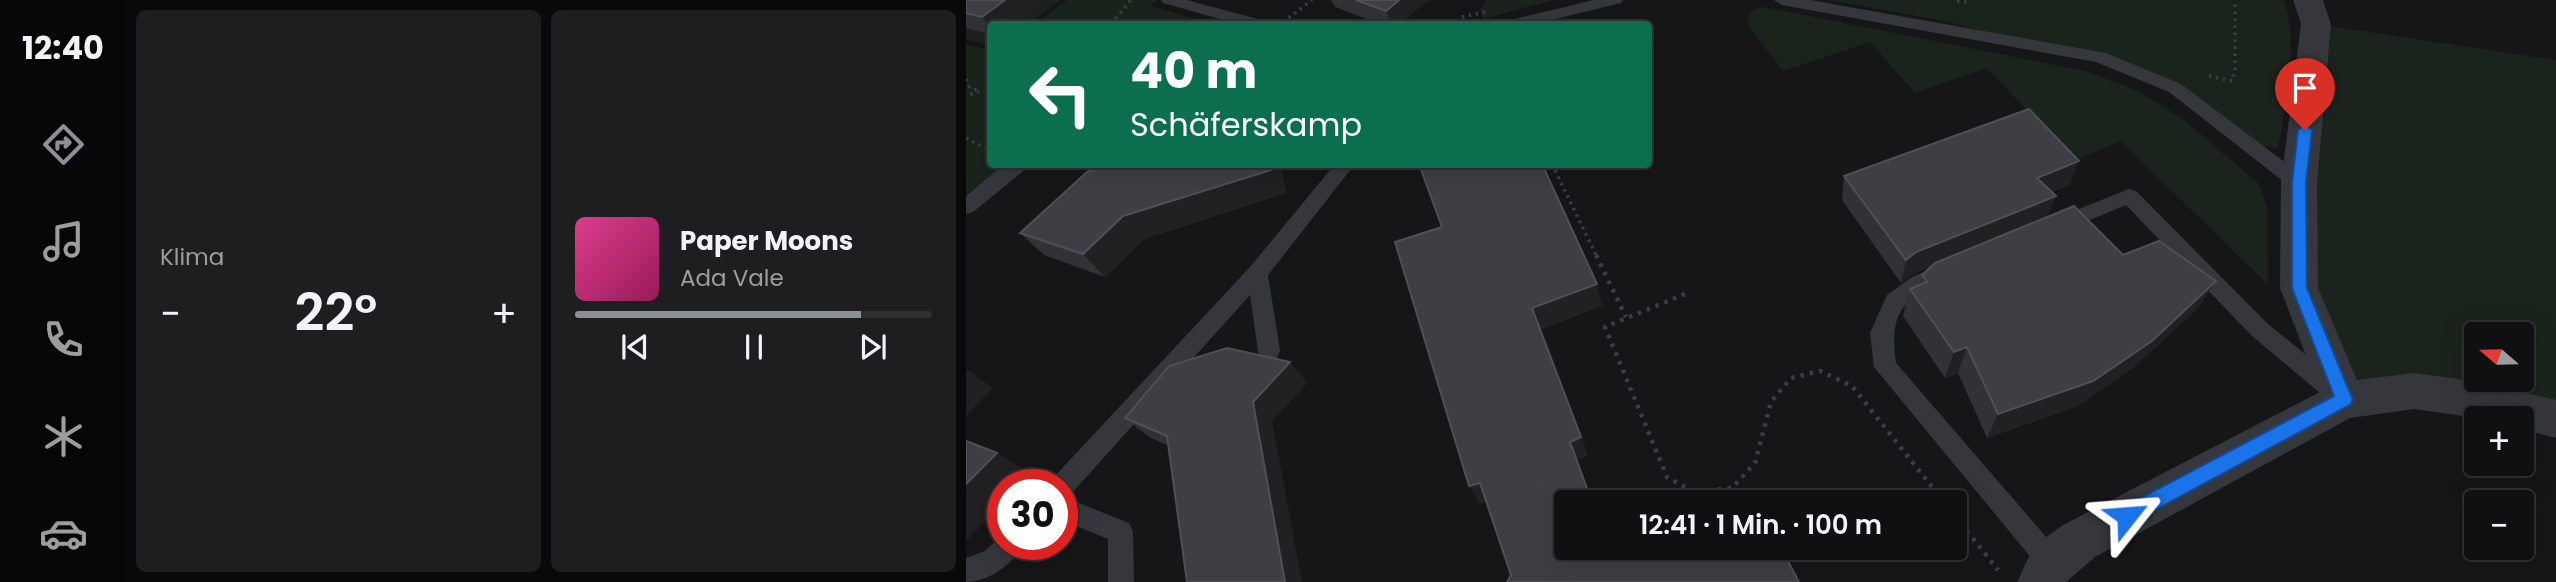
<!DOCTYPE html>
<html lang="de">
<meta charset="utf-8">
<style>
body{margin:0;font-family:Poppins,sans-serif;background:#1e1e20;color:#f1f3f6;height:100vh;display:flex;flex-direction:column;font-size:26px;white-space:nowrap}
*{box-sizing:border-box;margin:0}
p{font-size:23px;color:#9c9d9f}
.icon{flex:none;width:38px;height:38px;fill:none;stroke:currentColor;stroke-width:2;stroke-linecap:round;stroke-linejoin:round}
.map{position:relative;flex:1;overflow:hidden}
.side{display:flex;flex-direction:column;gap:10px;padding:10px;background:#09090a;width:840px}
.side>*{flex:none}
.banner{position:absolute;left:21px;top:21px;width:665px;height:147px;border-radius:7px;box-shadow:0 7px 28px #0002,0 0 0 2px #303032;background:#0b6e4f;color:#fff;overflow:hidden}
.needle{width:46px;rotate:290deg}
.fabs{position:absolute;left:1498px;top:322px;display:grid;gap:14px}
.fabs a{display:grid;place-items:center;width:70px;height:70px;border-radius:7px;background:#101012;box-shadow:0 7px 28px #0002,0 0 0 2px #303032;font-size:35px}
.speed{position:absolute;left:21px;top:469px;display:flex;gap:14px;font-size:35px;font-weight:700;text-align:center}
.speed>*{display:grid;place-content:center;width:91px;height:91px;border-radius:50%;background:#101012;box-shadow:0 7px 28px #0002,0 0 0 2px #303032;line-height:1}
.speed .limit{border:10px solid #d22;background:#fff;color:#111}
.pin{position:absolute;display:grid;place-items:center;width:60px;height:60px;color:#fff;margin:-72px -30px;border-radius:50% 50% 50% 0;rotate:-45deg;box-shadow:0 0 7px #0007}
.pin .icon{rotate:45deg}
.me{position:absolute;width:77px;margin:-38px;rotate:62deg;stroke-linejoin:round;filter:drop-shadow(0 0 5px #0008)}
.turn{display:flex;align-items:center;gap:24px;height:147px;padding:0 28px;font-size:32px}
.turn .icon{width:91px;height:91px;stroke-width:2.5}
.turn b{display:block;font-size:49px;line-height:60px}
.big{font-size:52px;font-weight:600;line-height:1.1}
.side .tile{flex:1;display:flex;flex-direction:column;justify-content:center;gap:10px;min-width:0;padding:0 24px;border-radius:10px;background:#1e1e20}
.song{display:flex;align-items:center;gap:21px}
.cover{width:84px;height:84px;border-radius:10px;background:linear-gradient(135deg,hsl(330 70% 55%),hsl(330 70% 35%))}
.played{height:7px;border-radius:4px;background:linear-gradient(90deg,#8c9099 80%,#303032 80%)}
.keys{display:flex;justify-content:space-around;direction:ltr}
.heat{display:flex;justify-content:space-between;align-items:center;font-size:38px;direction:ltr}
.side .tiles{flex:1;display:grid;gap:10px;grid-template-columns:repeat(2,1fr)}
.trip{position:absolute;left:588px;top:490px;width:413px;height:70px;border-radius:7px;background:#101012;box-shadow:0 7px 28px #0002,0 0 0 2px #303032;font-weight:600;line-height:70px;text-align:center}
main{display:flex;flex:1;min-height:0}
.menu{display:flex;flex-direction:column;width:126px;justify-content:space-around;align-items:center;background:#060607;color:#9c9d9f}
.menu .icon{width:49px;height:49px}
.menu .selected{color:#8c9099}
.menu b{font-size:32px;color:#f1f3f6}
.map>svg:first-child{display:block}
</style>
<main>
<nav class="menu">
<b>12:40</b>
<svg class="icon selected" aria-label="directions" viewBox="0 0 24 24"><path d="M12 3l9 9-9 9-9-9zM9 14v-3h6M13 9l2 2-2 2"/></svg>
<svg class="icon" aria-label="music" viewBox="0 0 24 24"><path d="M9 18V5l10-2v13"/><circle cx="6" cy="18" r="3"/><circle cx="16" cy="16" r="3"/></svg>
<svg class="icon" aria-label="phone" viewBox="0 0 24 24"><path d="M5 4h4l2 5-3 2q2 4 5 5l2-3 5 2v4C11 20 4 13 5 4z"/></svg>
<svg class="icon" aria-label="climate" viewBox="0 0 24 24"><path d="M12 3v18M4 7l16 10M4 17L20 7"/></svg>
<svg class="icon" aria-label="car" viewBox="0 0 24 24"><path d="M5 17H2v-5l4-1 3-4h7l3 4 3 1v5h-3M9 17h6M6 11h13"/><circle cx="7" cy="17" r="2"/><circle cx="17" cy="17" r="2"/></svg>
</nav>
<section class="side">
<div class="tiles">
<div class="tile"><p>Klima</p>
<div class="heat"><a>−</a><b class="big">22°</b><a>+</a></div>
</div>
<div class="tile">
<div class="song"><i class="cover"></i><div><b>Paper Moons</b><p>Ada Vale</p></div></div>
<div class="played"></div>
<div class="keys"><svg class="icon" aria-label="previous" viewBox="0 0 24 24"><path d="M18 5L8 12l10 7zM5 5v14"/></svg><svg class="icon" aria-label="pause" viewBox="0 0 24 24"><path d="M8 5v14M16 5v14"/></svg><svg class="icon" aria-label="next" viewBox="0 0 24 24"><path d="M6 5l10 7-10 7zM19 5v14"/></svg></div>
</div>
</div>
</section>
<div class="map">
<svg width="1590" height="582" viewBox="0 0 1590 582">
<rect width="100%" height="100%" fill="#161618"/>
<g fill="#1b231d" fill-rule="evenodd">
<polygon points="0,0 95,0 62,24 24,24 24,46 0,39"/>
<polygon points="101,0 191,0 185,6 248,24 68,24"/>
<polygon points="521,0 588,0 517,19 514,9"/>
<path d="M 863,0 L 1318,0 C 1333,49 1321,98 1312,148 L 1293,145 L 1200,80 L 983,22 Z"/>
<polygon points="798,7 1119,71 1170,90 1217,119 1293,184 1301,206 1302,285 1155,141 1110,160 1020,68 949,93 904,42 817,71 784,28 781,18 787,10"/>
<path d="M 1350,24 L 1590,60 L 1590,419 L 1378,400 L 1333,288 ZM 1510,334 L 1556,334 L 1556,380 L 1510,380 Z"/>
<polygon points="0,44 24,51 24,164 37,165 0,195"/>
</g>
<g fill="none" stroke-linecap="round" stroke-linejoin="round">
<g stroke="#3c3e44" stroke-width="3.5" stroke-dasharray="2.5 4.5" stroke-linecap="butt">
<polyline points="991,1 1001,2"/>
<polyline points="496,17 523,11"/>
<polyline points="317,22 346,0"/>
<polyline points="145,24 165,0"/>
<polyline points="1243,76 1266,81 1269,70 1269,0"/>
<polyline points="0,79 4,88 14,91 0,96"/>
<polyline points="0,138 21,149"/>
<polyline points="586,164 631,257"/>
</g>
<g stroke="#3c3e44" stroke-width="4.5" stroke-dasharray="3.5 6" stroke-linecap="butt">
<polyline points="630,255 660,317"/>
<polyline points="719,294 639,327 701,477 728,492 766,488 789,463 805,402 825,378 854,371 886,386 978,502"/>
<polyline points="989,516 1032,570"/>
</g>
<g fill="#36373d" fill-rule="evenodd">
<polygon points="195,0 221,0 295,20 297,24 272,24 197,3"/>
<polygon points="628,0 657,0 655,3 569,24 542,24 544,20"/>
<polygon points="808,0 844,0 1140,53 1215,84 1340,178 1343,183 1340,188 1326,188 1203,92 1130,62 816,5"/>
<polygon points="38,164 66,164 7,212 0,214 0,196"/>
<polygon points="369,164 389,164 302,275 314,351 311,358 303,360 295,358 292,351 284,295 105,494 98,497 163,523 167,532 168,582 142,582 142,539 96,520 96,485 84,485 87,478 284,267"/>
<polygon points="1163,189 1170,191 1302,324 1376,384 1379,391 1376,398 1368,401 1360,398 1286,336 1160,205 1092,233 1085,230 1082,225 1085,220"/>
<path d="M 978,264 L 985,266 L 988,272 C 984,281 974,283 966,287 C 928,303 925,327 930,363 L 1094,553 L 1098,562 L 1094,571 L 1085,575 L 1076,571 L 908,367 L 904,333 L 921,295 L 946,277 Z"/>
<path d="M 37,534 L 37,544 L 56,544 C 46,566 23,581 0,582 L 0,558 L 19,551 Z"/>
</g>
<polygon fill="#36373d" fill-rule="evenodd" points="1327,0 1357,0 1365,24 1351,183 1352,288 1391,380 1448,373 1508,381 1590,400 1590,438 1556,429 1556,418 1511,418 1448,409 1384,418 1129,557 1100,582 1051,582 1068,546 1097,525 1354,392 1314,288 1315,183 1335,24"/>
</g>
<g fill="#323136">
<polygon points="0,0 79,0 47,24 24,24 24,34 0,28"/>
<polygon points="365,0 463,0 433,24 414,24 369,7"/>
<polygon points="145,164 314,164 320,193 178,239 139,277 78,255 54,233"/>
<polygon points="878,176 1104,185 1085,192 1090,196 1081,217 1157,255 1250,281 1231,309 1168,367 1112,406 1021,438 992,373 979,378 937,316 944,289 953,285 956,275 965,266 945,275 935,283 876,200"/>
<polygon points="324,362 341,383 306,421 203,446 183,437 159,418"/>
</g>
<g fill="#212124">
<polygon points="39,0 79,0 47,24 24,24 24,27 16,17"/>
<polygon points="433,0 463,0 433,24 425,24 420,11"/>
<polygon points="1113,161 1104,185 1062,201 1071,178"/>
<polygon points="304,164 314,164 320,193 178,239 139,277 117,254 157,216"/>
<polygon points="1090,196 1080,220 945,275 935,283 940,260 950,252"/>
<polygon points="1250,281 1231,309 1168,367 1112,406 1021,438 1032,414"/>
<polygon points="631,284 636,306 574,330 566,308"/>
<polygon points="1001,347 992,373 979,378 988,352"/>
<polygon points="324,362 341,383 306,421 336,582 319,582 287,402"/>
<polygon points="0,369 27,388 0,416"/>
<polygon points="615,437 622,456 611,460 604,442"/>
<polygon points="31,453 64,474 54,485 37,485 37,502 0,541 0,484"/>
<polygon points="514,483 525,501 514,504 503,486"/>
</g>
<g fill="#3e3e44" stroke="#4f4f56" stroke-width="2">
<polygon points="0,0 39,0 16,17 0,13"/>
<polygon points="390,0 433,0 420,11"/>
<polygon points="1063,109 1113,161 1071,178 1090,196 950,252 940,260 878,176"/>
<polygon points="145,164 304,164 305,170 157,216 117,254 54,233 121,172"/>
<polygon points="453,164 576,164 631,284 566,308 615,437 604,442 626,502 600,502 600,548 668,548 689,557 710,548 815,548 833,582 541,582 545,575 514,483 503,486 429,242 476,227"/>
<polygon points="1108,206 1157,255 1193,241 1250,281 1186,341 1127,381 1032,414 1001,347 988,352 944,289 961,282 956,275 969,263"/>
<polygon points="261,348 324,362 287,402 319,582 221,582 201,436 159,418 203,366"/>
<polygon points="0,441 31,453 0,484"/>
</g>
<polygon fill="#1a73e8" stroke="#114b97" stroke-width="2" points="1339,125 1346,130 1340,183 1341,288 1387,400 1384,405 1167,522 1161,525 1154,522 1151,516 1154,509 1368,396 1326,288 1326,183 1332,130"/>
</svg>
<div class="fabs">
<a><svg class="needle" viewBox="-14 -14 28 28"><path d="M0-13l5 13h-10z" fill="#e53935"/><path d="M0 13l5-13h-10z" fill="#9c9d9f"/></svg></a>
<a>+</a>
<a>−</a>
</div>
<div class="speed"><div class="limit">30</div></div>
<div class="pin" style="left:1339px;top:130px;background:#d93025"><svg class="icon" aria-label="arrive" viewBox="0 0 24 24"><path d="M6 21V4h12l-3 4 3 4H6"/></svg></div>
<svg class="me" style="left:1161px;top:516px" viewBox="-20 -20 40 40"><path d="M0-17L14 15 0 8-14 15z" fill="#1a73e8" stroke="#fff" stroke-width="4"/></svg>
<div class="trip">12:41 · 1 Min. · 100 m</div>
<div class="banner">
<div class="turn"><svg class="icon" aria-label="left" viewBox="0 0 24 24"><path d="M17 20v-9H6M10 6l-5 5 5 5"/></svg><div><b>40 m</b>Schäferskamp</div></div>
</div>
</div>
</main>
